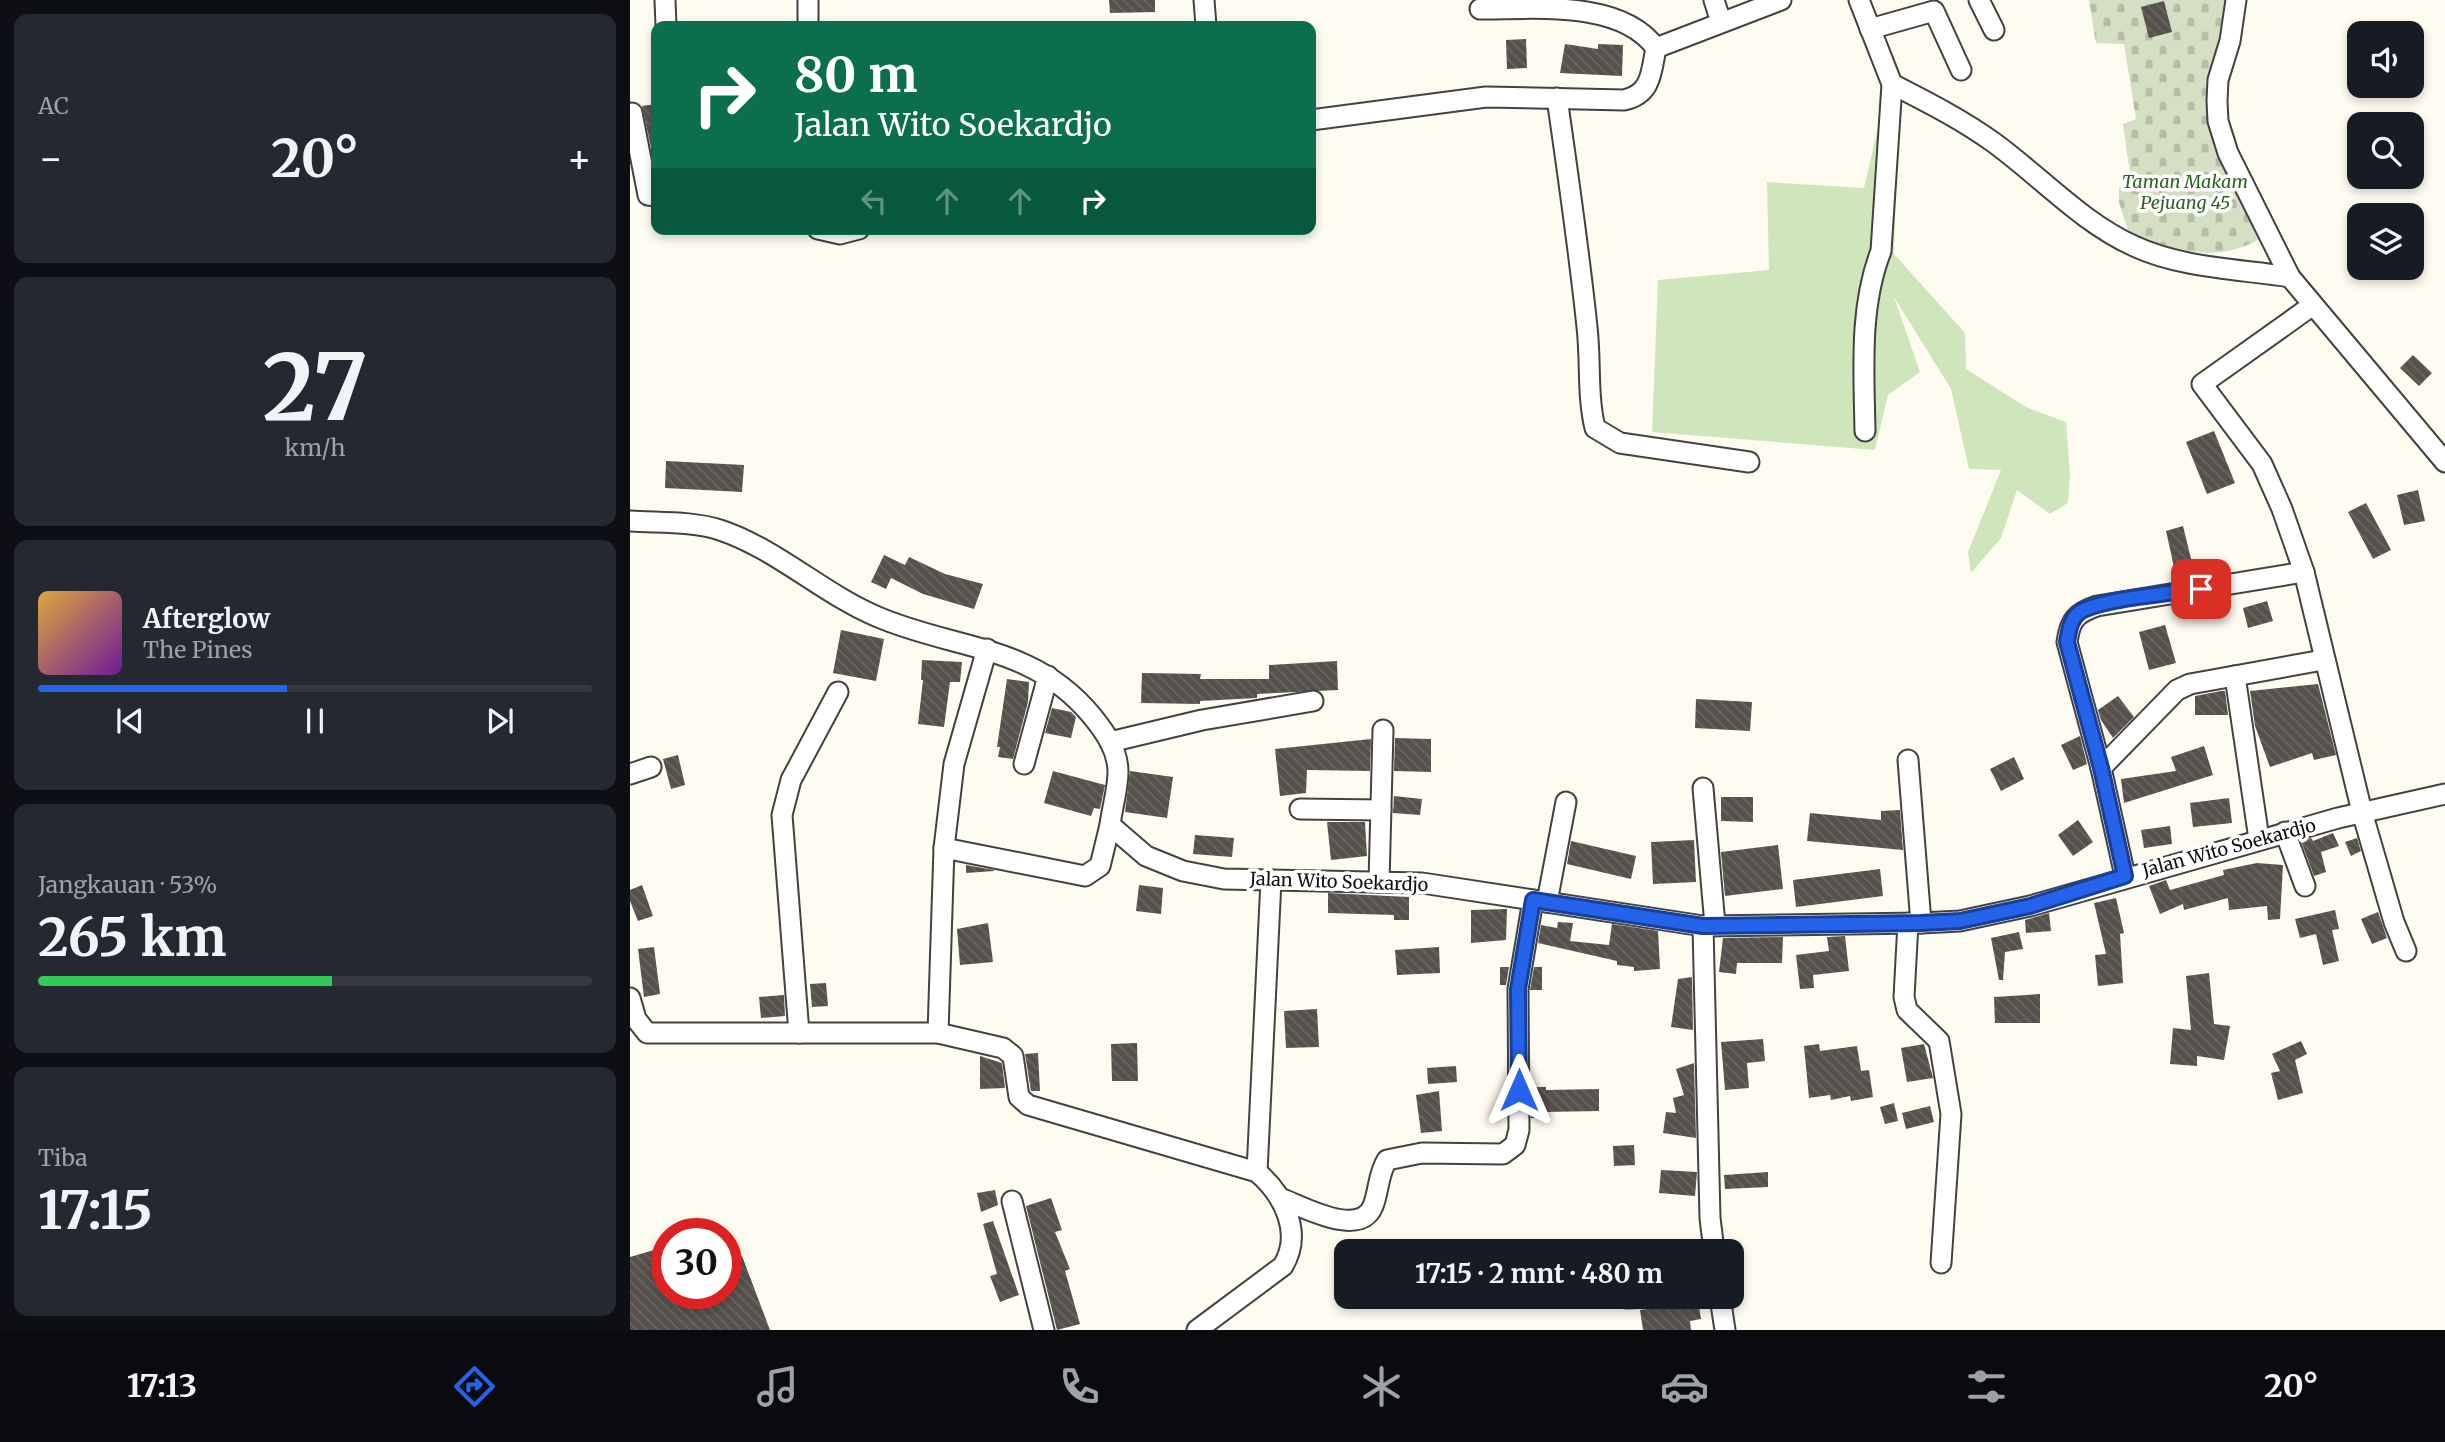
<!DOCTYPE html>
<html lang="id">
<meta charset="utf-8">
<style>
body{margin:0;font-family:Merriweather,serif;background:#242831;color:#f1f3f6;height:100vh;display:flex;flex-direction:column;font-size:26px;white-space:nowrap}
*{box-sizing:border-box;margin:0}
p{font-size:23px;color:#9ea1a6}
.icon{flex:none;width:38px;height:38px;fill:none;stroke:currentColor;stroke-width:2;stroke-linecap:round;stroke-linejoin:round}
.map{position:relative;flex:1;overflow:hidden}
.details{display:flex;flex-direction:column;gap:14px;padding:14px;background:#0d0f14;width:630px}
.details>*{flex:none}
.top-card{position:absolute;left:21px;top:21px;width:665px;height:214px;border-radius:14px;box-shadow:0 4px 10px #0003;background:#0b6e4f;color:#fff;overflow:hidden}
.fabs{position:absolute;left:1717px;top:21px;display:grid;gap:14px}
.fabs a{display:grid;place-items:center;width:77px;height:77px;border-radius:14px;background:#171b24;box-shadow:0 4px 10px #0003;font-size:35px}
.speed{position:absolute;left:21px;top:1218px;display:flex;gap:14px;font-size:35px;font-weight:700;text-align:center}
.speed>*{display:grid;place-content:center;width:91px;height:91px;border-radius:50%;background:#171b24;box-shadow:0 4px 10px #0003;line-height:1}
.speed .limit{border:10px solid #d22;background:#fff;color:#111}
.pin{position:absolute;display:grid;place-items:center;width:60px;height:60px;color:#fff;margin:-30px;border-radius:14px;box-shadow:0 4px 10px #0006}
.me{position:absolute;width:77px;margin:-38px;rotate:0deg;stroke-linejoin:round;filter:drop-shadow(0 0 5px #0008)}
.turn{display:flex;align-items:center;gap:24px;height:147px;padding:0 28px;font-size:32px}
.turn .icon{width:91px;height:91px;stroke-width:2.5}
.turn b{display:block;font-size:49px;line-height:60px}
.lanes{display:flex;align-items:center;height:66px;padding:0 28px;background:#0003;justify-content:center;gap:35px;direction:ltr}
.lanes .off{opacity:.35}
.big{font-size:52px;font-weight:700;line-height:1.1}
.details .card{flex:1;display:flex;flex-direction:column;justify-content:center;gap:10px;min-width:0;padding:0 24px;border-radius:14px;background:#242831}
.details .dial{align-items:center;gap:0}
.dial b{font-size:91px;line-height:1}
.song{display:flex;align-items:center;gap:21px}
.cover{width:84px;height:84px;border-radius:10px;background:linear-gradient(135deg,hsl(40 70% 55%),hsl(280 70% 35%))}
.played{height:7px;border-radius:4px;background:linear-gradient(90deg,#2563eb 45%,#363941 45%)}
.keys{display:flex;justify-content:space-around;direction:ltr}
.heat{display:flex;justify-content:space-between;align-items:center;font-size:38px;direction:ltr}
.charge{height:10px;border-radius:5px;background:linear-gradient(90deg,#34c759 53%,#363941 0)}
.trip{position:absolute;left:704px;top:1239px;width:410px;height:70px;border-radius:14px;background:#171b24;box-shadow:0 4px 10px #0003;font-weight:700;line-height:70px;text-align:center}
.tabs{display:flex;height:112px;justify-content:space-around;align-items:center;background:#090b0e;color:#9ea1a6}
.tabs .icon{width:49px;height:49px}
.tabs .active{color:#2563eb}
.tabs b{font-size:32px;color:#f1f3f6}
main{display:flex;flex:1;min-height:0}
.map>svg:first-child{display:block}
</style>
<main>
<section class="details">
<div class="card"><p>AC</p>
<div class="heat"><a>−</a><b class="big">20°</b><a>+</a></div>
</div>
<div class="card dial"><b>27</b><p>km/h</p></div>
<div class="card">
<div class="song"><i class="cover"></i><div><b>Afterglow</b><p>The Pines</p></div></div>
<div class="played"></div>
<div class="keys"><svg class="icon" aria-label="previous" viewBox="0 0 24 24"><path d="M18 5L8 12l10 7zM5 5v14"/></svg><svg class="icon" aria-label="pause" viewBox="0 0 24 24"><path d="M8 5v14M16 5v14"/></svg><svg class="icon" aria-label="next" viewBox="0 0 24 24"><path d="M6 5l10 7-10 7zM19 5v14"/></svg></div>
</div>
<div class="card"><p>Jangkauan · 53%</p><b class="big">265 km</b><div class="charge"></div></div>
<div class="card"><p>Tiba</p><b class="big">17:15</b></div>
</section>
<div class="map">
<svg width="1815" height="1330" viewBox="0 0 1815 1330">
<defs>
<pattern id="cemetery-stones" width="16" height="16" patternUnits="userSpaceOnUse" patternTransform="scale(1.75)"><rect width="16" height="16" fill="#d4dfc3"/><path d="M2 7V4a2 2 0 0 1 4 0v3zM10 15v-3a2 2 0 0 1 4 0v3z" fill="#b5bea6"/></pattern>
<pattern id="building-back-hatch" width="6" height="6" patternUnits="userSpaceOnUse" patternTransform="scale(1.75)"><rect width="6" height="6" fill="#56514c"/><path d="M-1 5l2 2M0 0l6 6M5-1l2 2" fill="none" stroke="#696561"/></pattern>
</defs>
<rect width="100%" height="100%" fill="#fefcf1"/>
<polygon fill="#cfe6bd" points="1254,101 1268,115 1264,254 1335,333 1336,369 1396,407 1436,422 1440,474 1438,503 1420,514 1387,490 1371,538 1341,573 1338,552 1371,470 1339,469 1321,389 1264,297 1290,372 1258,395 1245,450 1022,432 1028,280 1139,270 1137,182 1234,188"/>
<path fill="url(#cemetery-stones)" d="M 1459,0 L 1606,0 L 1588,121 L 1637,234 C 1592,266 1547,250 1500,237 L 1489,202 L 1489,188 L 1500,174 L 1493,124 L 1506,119 L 1494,44 L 1466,43 Z"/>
<g fill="url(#building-back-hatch)">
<polygon points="479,0 525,0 525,12 480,13"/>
<polygon points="1534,1 1542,32 1519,38 1511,7"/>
<polygon points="896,39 897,68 877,69 876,40"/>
<polygon points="935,44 968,49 968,44 993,45 992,76 930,73"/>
<polygon points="26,104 26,147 21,147 12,106"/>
<polygon points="1783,355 1802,373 1789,386 1770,368"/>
<polygon points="1584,431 1605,483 1577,494 1556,442"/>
<polygon points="36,461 114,465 112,492 35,488"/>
<polygon points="1788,490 1795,521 1774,525 1767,495"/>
<polygon points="1736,503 1761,550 1743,559 1718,512"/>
<polygon points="1553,526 1564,571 1546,576 1536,531"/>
<polygon points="254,555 275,565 279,557 315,574 353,584 344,609 293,594 261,578 256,589 241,582"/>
<polygon points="1637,601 1643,621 1618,628 1613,608"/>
<polygon points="1535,625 1546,663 1519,670 1509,632"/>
<polygon points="211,630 254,639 246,681 203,673"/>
<polygon points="292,660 332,662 330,682 320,682 314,727 288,724 293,680 291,680"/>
<polygon points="707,661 708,690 627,694 627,698 570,701 570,704 511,703 512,673 571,674 570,679 639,679 639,665"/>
<polygon points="377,679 399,682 398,702 383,759 368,757 370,747 367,747"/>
<polygon points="1688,684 1706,755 1684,760 1682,753 1640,767 1625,726 1620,691"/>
<polygon points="1591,691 1595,691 1598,715 1565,715 1565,696"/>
<polygon points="1488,696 1504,717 1483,738 1471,720 1468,710"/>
<polygon points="1066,699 1122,702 1120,731 1065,728"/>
<polygon points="422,708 441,712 446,717 441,738 415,733"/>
<polygon points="1450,736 1457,764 1443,770 1431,745"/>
<polygon points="765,738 801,739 801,772 764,771"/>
<polygon points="741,739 740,771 677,770 676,793 650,796 645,749"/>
<polygon points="1574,746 1583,775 1494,803 1491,779 1546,771 1541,757"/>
<polygon points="48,755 55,785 41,789 33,759"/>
<polygon points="1384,757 1394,779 1371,791 1360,769"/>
<polygon points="423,771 475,785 470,809 464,808 461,816 414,803"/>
<polygon points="500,771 543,777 537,818 495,812"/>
<polygon points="764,796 792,799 790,815 763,813"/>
<polygon points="1091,797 1123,797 1123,822 1091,821"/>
<polygon points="1599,798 1602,823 1563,827 1560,803"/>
<polygon points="1270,810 1273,850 1177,841 1180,813 1251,820 1251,811"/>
<polygon points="1448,820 1463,842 1443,856 1428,835"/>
<polygon points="697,822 735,822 737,856 701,860"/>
<polygon points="1540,826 1542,844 1514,848 1511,830"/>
<polygon points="1703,833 1709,846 1691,852 1696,872 1684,876 1671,841 1681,838 1683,841"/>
<polygon points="565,835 604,838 602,857 563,854"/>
<polygon points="1727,838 1731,851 1721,856 1715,842"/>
<polygon points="1064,840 1066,882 1023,884 1021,842"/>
<polygon points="941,841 1006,856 1001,879 937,864"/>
<polygon points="1148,845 1153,889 1095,896 1091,852"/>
<polygon points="1627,863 1653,865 1650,919 1638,920 1637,906 1599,910 1598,898 1554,910 1553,904 1530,914 1519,886 1536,880 1540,890 1594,875 1593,870"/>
<polygon points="336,865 364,870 364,871 336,873"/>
<polygon points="1250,869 1253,896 1166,907 1163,880"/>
<polygon points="12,885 23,916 8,921 0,901 0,890"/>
<polygon points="509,885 533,888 531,914 506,911"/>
<polygon points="698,893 779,897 779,920 764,920 764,915 698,913"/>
<polygon points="1486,898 1494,933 1490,934 1493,983 1468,986 1465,955 1476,954 1464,903"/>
<polygon points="877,909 876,940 841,943 841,910"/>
<polygon points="1705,910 1709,929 1702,930 1709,961 1693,965 1686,934 1670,938 1665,919"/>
<polygon points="1748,912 1757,938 1742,944 1731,919"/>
<polygon points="1419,913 1421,931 1396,933 1395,920"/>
<polygon points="928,922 943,923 940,941 979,945 982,924 1028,931 1030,969 1004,971 1004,967 987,965 987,961 908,943 911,925 927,928"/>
<polygon points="358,923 363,962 330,965 327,929"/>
<polygon points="1389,932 1393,949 1375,952 1373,980 1369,980 1361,938"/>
<polygon points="1215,936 1219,971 1183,975 1184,988 1170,989 1166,955 1199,951 1197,937"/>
<polygon points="1153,937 1152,963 1107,963 1106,974 1089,972 1093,938"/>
<polygon points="24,947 30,994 14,997 8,949"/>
<polygon points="809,947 810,973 767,975 765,950"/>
<polygon points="870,967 879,967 876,985 870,985"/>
<polygon points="904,967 912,967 912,990 900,990"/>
<polygon points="1579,973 1584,1024 1600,1026 1594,1060 1567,1056 1567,1066 1540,1064 1543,1028 1561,1030 1556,976"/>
<polygon points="1062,977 1063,1030 1041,1027 1048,979"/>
<polygon points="196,983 198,1006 182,1007 180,984"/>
<polygon points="1410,994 1410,1023 1365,1023 1364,997"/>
<polygon points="154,995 155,1016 131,1018 129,997"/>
<polygon points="687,1009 689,1047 656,1048 654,1011"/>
<polygon points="1133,1039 1135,1061 1117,1063 1119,1088 1095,1090 1091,1042"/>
<polygon points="1671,1041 1677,1054 1665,1060 1673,1093 1648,1100 1641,1073 1650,1071 1642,1054"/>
<polygon points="507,1043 508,1081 482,1081 481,1044"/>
<polygon points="1189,1044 1190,1051 1227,1046 1231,1071 1239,1070 1243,1097 1221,1101 1220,1096 1201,1100 1200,1095 1179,1098 1174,1046"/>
<polygon points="1294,1044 1303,1078 1277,1082 1271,1048"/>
<polygon points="408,1053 410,1091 401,1091 395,1054"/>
<polygon points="350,1056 372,1063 375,1088 350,1089"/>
<polygon points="1064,1063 1066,1138 1033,1133 1036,1112 1046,1113 1043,1098 1054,1095 1046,1069"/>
<polygon points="826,1066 827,1082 798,1084 797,1068"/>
<polygon points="901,1087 916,1087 916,1090 969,1089 969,1111 915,1112 915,1118 901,1118"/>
<polygon points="809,1091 812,1131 791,1133 786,1095"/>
<polygon points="1264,1103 1268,1121 1255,1124 1250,1107"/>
<polygon points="1300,1106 1304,1122 1276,1129 1272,1113"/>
<polygon points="1004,1145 1005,1165 984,1166 983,1146"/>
<polygon points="1031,1170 1067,1172 1065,1196 1029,1193"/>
<polygon points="1138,1172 1138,1187 1095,1189 1094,1175"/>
<polygon points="365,1190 368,1205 351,1212 347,1193"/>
<polygon points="421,1198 432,1230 425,1232 440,1269 435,1271 450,1324 427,1330 396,1206"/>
<polygon points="363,1221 389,1295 370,1302 360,1276 367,1274 353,1224"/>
<polygon points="24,1250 37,1272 37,1293 96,1293 96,1262 112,1256 140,1330 0,1330 0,1257"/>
<polygon points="1058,1302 1058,1308 1069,1306 1071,1319 1060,1321 1061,1330 1013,1330 1010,1310"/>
</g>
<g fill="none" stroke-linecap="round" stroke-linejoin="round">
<g stroke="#424242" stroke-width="23">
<g id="street">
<polyline points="35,0 36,26"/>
<polyline points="574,0 576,26"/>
<polyline points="1084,0 1091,22"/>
<path d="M 1229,0 L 1262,84 L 1251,251 C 1229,307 1234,371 1235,431"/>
<polyline points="1349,0 1364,30"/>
<polyline points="1606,0 1600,41 1588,80 1587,101 1588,121 1598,153 1660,277 1815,462"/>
<path d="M 850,9 C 907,9 991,0 1026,48 L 1151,0"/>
<polyline points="178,26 178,0"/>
<polyline points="1240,29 1304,11 1331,70"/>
<path d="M 1262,84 C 1297,102 1331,119 1363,142 C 1410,176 1451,222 1504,246 C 1551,268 1609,269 1660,277"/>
<path d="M 927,98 C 938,175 949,250 957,327 C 961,361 957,395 965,428 L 990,443 L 1119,462"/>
<polyline points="2,113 18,195 26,196"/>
<path d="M 681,120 L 856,97 L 994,100 C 1022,94 1021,72 1026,48"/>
<polyline points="188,229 210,234 229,229"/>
<polyline points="1683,305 1572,384 1632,464 1652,509 1674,572 1732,812 1764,922 1776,951"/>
<path d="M 0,521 C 28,523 63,521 90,530 C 147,549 193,594 248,617 C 325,650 403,644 462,716 C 475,732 488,750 488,772 C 488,789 482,808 480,825 L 516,856 L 553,871 L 594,879 L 792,883 L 1073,926 L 1291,923 L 1330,921 L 1400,906 L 1708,818 L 1815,794"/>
<polyline points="1605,676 1629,839"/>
<polyline points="480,742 572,720 683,701"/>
<polyline points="1278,760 1291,923"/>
<polyline points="394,764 418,676"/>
<polyline points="1471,768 1547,690 1560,684 1693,660"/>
<polyline points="0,774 21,767"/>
<polyline points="1073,788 1085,925"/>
<polyline points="670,809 751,810"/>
<polyline points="1655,832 1675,886"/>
<polyline points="314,848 455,876 470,866 480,825"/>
<path d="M 1495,876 L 1471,768 L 1437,642 C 1440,620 1446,613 1467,606 L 1674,572"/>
<polyline points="749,882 753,730"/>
<polyline points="917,902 936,802"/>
<polyline points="1278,923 1274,997 1277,1010 1309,1041 1321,1114 1311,1263"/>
<polyline points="1073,926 1080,1218 1084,1251"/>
<path d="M 0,998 L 6,1019 L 17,1033 L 308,1033 L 373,1048 L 383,1056 L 389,1097 L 398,1105 L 627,1172 C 654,1195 673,1233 653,1266 L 567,1330"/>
<polyline points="169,1033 152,815 161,780 208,692"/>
<polyline points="308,1033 314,848 324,764 357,649"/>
<polyline points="627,1172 641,880"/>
<path d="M 650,1198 C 672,1206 730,1239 743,1206 C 749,1191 748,1174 757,1160 L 792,1153 L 873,1154 L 885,1145 L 889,1130 L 888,989 L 903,900"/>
<polyline points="382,1201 414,1330"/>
<polyline points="1090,1297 1095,1330"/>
<polyline points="996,1298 1020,1297"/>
</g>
</g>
<use href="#street" stroke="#fff" stroke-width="19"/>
</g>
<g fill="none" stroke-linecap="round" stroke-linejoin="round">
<g stroke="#184099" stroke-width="18">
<path id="route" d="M 889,1090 L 888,989 L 903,900 L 1073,926 L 1291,923 L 1330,921 L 1400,906 L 1495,876 L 1471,768 L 1437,642 C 1439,631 1440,619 1450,612 C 1469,599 1544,593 1571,589"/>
</g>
<use href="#route" stroke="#2563eb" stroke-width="12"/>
</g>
<g text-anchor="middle" stroke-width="7" stroke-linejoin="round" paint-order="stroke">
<g font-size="18" font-style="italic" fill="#2b6223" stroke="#fff">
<text x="1555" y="188">Taman Makam<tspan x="1555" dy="21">Pejuang 45</tspan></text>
</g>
<g font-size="18" fill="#0f0f0f" stroke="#fff">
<text transform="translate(1599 848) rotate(-15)" y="6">Jalan Wito Soekardjo</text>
<text transform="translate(709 882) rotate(2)" y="6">Jalan Wito Soekardjo</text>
</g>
</g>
</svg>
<div class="fabs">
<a><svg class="icon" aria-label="sound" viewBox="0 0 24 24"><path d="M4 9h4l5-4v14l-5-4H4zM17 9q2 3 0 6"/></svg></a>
<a><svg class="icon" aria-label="search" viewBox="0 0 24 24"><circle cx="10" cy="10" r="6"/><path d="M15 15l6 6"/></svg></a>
<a><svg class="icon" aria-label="layers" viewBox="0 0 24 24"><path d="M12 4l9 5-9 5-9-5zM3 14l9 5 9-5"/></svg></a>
</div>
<div class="speed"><div class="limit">30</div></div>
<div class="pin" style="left:1571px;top:589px;background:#d93025"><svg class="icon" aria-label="arrive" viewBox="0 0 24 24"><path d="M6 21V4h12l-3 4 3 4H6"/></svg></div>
<svg class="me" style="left:889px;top:1090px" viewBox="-20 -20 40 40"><path d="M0-17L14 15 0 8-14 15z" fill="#2563eb" stroke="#fff" stroke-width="4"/></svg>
<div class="trip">17:15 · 2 mnt · 480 m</div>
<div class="top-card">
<div class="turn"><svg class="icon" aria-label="right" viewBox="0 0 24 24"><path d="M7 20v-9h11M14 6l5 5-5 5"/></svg><div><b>80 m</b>Jalan Wito Soekardjo</div></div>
<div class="lanes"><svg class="icon off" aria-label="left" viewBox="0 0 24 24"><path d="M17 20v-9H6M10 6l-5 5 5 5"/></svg><svg class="icon off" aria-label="ahead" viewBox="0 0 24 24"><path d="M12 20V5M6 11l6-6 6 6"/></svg><svg class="icon off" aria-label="ahead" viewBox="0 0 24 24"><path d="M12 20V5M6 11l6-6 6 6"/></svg><svg class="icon" aria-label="right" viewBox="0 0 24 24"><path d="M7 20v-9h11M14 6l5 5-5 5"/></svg></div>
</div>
</div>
</main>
<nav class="tabs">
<b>17:13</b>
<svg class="icon active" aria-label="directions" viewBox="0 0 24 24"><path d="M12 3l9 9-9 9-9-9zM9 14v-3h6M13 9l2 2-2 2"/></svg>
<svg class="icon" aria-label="music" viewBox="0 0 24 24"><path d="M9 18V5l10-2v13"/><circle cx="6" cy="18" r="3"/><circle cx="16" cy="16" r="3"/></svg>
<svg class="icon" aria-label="phone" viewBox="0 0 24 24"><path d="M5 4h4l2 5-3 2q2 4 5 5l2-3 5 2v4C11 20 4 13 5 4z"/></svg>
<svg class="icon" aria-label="climate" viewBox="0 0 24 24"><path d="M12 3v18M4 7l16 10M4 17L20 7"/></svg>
<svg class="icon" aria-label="car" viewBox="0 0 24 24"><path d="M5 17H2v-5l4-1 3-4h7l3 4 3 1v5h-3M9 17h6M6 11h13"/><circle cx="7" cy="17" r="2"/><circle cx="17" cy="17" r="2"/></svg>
<svg class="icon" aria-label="filters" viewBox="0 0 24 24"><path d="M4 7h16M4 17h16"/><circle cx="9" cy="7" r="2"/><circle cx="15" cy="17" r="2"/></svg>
<b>20°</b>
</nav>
